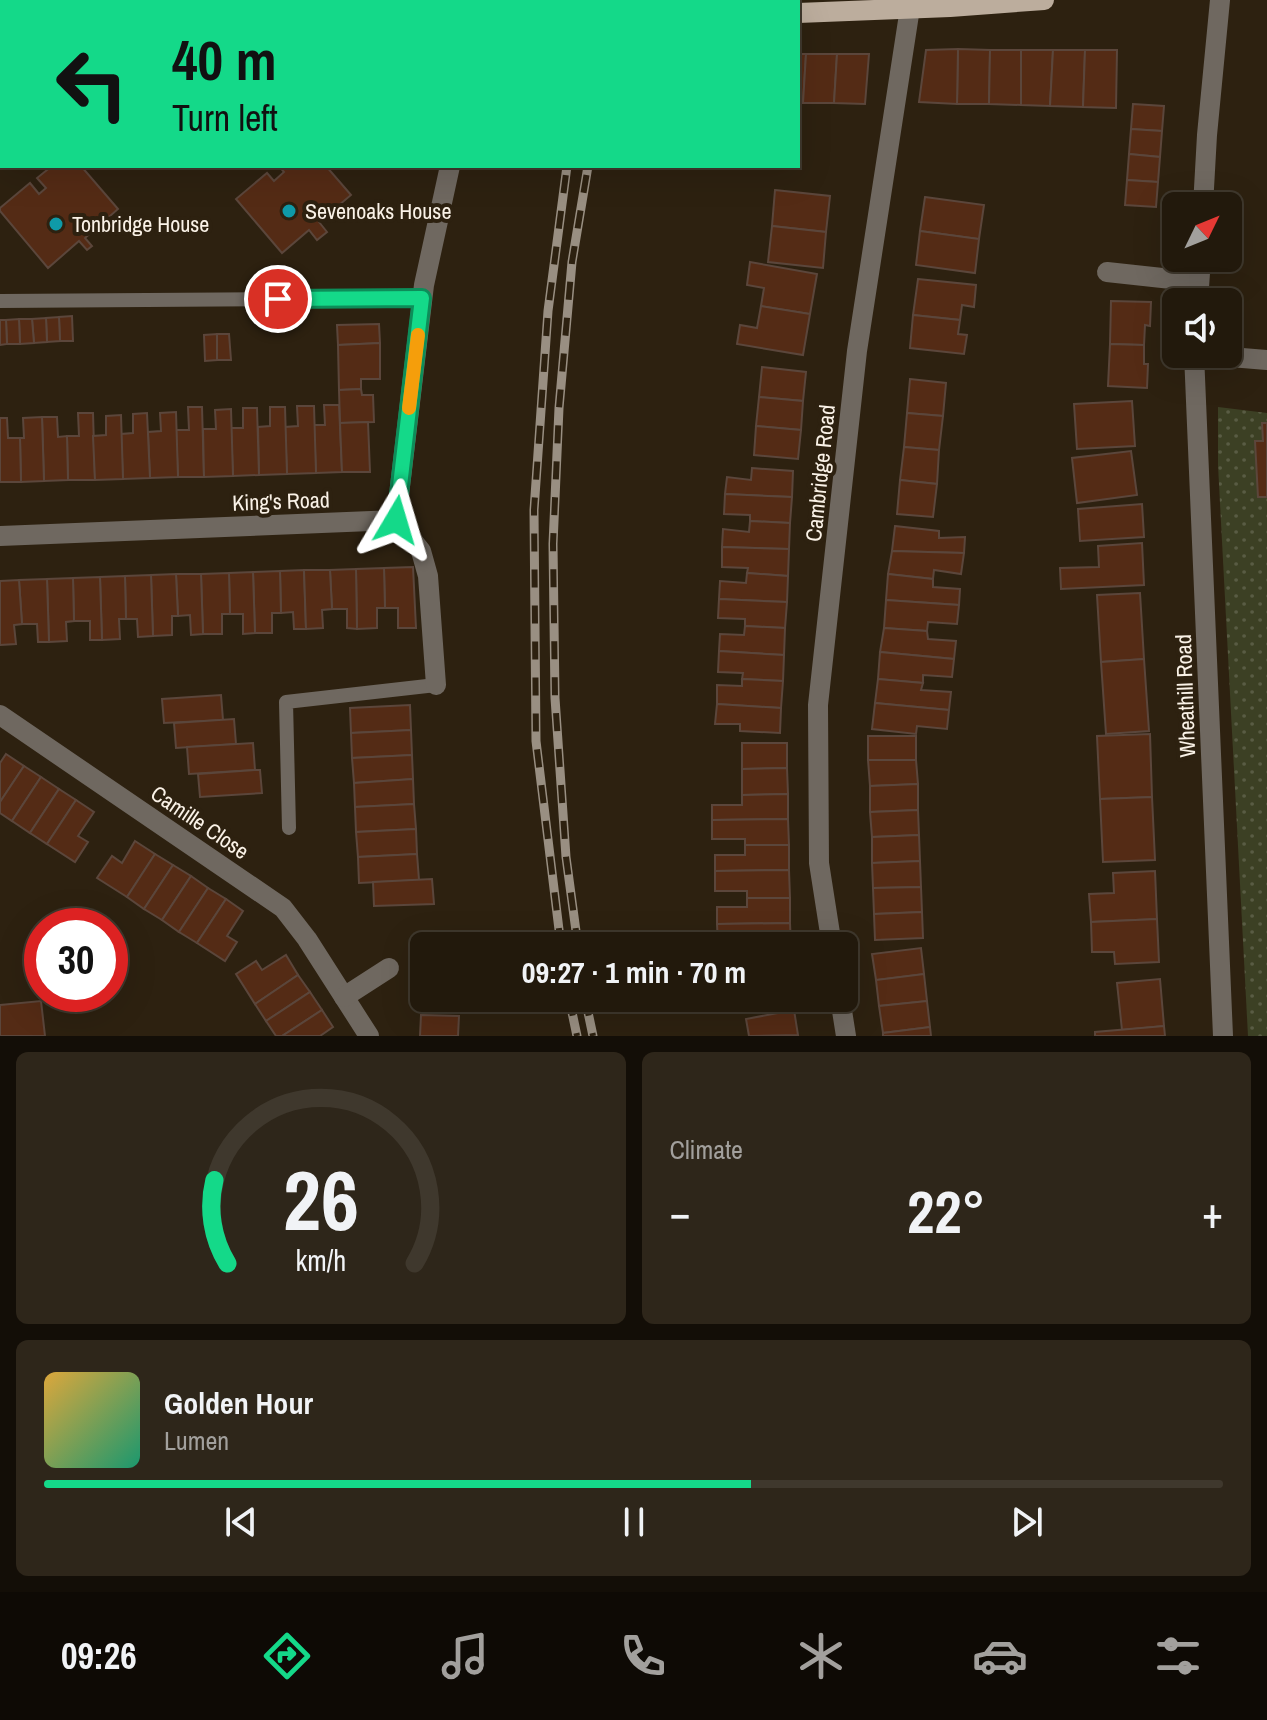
<!DOCTYPE html>
<meta charset="utf-8">
<style>
body{margin:0;font-family:"Archivo Narrow",sans-serif;background:#2e261a;color:#f1f3f6;height:100vh;display:flex;flex-direction:column;font-size:30px;white-space:nowrap}
*{box-sizing:border-box;margin:0}
p{font-size:26px;color:#a2a09d}
.icon{flex:none;width:44px;height:44px;fill:none;stroke:currentColor;stroke-width:2;stroke-linecap:round;stroke-linejoin:round}
.map{position:relative;height:1036px;overflow:hidden}
.sheet{display:flex;flex-direction:column;gap:16px;padding:16px;background:#130e07;flex:1}
.sheet>*{flex:none}
.hud{position:absolute;left:0px;top:0px;width:800px;height:168px;box-shadow:0 8px 32px #0002,0 0 0 2px #3f382d;background:#14d989;color:#111;overflow:hidden}
.needle{width:52px;rotate:47deg}
.tools{position:absolute;left:1162px;top:192px;display:grid;gap:16px}
.tools a{display:grid;place-items:center;width:80px;height:80px;border-radius:12px;background:#22190c;box-shadow:0 8px 32px #0002,0 0 0 2px #3f382d;font-size:40px}
.speed{position:absolute;left:24px;top:908px;display:flex;gap:16px;font-size:40px;font-weight:700;text-align:center}
.speed>*{display:grid;place-content:center;width:104px;height:104px;border-radius:50%;background:#22190c;box-shadow:0 8px 32px #0002,0 0 0 2px #3f382d;line-height:1}
.speed .limit{border:12px solid #d22;background:#fff;color:#111}
.pin{position:absolute;display:grid;place-items:center;width:68px;height:68px;color:#fff;margin:-34px;border:4px solid #fff;border-radius:50%;box-shadow:0 2px 8px #0007}
.me{position:absolute;width:88px;margin:-44px;rotate:7deg;stroke-linejoin:round;filter:drop-shadow(0 0 6px #0008)}
.turn{display:flex;align-items:center;gap:28px;height:168px;padding:0 40px;font-size:36px}
.turn .icon{width:104px;height:104px;stroke-width:2.5}
.turn b{display:block;font-size:56px;line-height:68px}
.big{font-size:60px;font-weight:700;line-height:1.1}
.sheet .card{flex:1;display:flex;flex-direction:column;justify-content:center;gap:12px;min-width:0;padding:0 28px;border-radius:12px;background:#2e261a}
.sheet .dial{align-items:center;gap:0}
.dial svg{height:208px;overflow:visible;fill:none;stroke:#3f382d;stroke-width:7;stroke-linecap:round;text-anchor:middle}
.dial text{fill:#f1f3f6;stroke:none}
.song{display:flex;align-items:center;gap:24px}
.cover{width:96px;height:96px;border-radius:12px;background:linear-gradient(135deg,hsl(40 70% 55%),hsl(160 70% 35%))}
.played{height:8px;border-radius:4px;background:linear-gradient(90deg,#14d989 60%,#3f382d 60%)}
.keys{display:flex;justify-content:space-around;direction:ltr}
.heat{display:flex;justify-content:space-between;align-items:center;font-size:44px;direction:ltr}
.sheet .tiles{flex:1;display:grid;gap:16px;grid-template-columns:1fr 1fr}
.card:last-child{grid-column:span 2}
.trip{position:absolute;left:410px;top:932px;width:448px;height:80px;border-radius:12px;background:#22190c;box-shadow:0 8px 32px #0002,0 0 0 2px #3f382d;font-weight:700;line-height:80px;text-align:center}
.tabs{display:flex;height:128px;justify-content:space-around;align-items:center;background:#0e0a05;color:#a2a09d}
.tabs .icon{width:56px;height:56px}
.tabs .on{color:#14d989}
.tabs b{font-size:36px;color:#f1f3f6}
.map>svg:first-child{display:block}
</style>
<div class="map">
<svg width="1267" height="1036" viewBox="0 0 1267 1036">
<defs>
<pattern id="park-dots" width="8" height="8" patternUnits="userSpaceOnUse" patternTransform="scale(2)"><rect width="8" height="8" fill="#3c4024"/><path d="M2 2h.1M6 6h.1" fill="none" stroke="#595c44" stroke-width="1.8" stroke-linecap="round"/></pattern>
</defs>
<rect width="100%" height="100%" fill="#2d2110"/>
<polygon fill="url(#park-dots)" points="1218,407 1267,413 1267,1036 1248,1036 1218,465"/>
<g fill="#542b15" stroke="#5b463b" stroke-width="2">
<polygon points="0,0 36,0 37,2 2,2 2,23 0,23"/>
<polygon points="958,49 990,50 989,104 957,104"/>
<polygon points="958,49 957,104 919,102 926,50"/>
<polygon points="990,50 1021,50 1021,105 989,104"/>
<polygon points="1021,50 1053,50 1050,106 1021,105"/>
<polygon points="1053,50 1085,50 1083,107 1050,106"/>
<polygon points="1085,50 1117,50 1116,108 1083,107"/>
<polygon points="798,54 806,54 803,103 798,103"/>
<polygon points="806,54 837,54 834,103 803,103"/>
<polygon points="837,54 869,54 865,104 834,103"/>
<polygon points="1133,104 1164,106 1162,131 1131,129"/>
<polygon points="1131,129 1162,131 1160,157 1129,154"/>
<polygon points="1129,154 1160,157 1158,182 1127,180"/>
<polygon points="52,166 81,166 118,209 85,238 92,246 87,250 79,241 48,268 0,211 0,208 30,183 39,194 46,188 37,178"/>
<polygon points="279,166 326,166 351,195 319,222 327,232 317,240 309,230 282,253 236,199 267,173 274,181 284,172"/>
<polygon points="1127,180 1158,182 1156,207 1125,205"/>
<polygon points="775,190 830,196 826,232 772,226"/>
<polygon points="925,197 984,205 979,239 920,231"/>
<polygon points="772,226 826,232 823,268 768,262"/>
<polygon points="920,231 979,239 975,273 916,265"/>
<polygon points="750,262 817,274 810,314 761,306 764,288 747,285"/>
<polygon points="918,279 976,285 974,307 962,305 960,320 913,315"/>
<polygon points="1111,301 1151,302 1150,326 1145,325 1144,345 1110,344"/>
<polygon points="761,306 810,314 803,355 737,344 740,325 757,328"/>
<polygon points="913,315 960,320 958,334 967,335 964,354 910,348"/>
<polygon points="72,316 73,341 60,341 59,317"/>
<polygon points="59,317 60,341 47,342 46,318"/>
<polygon points="46,318 47,342 34,343 32,319"/>
<polygon points="19,319 32,319 34,343 20,344"/>
<polygon points="19,319 20,344 7,344 6,320"/>
<polygon points="0,320 6,320 7,344 0,345"/>
<polygon points="379,324 380,343 338,345 337,325"/>
<polygon points="217,334 229,334 231,360 217,360"/>
<polygon points="217,334 217,360 205,361 204,335"/>
<polygon points="380,343 380,379 361,379 361,389 339,390 338,345"/>
<polygon points="1110,344 1144,345 1144,364 1148,364 1147,388 1108,386"/>
<polygon points="762,367 806,372 803,401 759,397"/>
<polygon points="910,379 946,383 943,416 907,413"/>
<polygon points="361,389 362,395 373,395 374,422 340,423 339,390"/>
<polygon points="759,397 803,401 801,430 756,426"/>
<polygon points="1132,401 1135,446 1077,449 1074,404"/>
<polygon points="324,405 339,405 342,472 316,473 314,425 325,425"/>
<polygon points="297,406 314,406 316,473 287,474 285,427 298,426"/>
<polygon points="188,407 202,407 204,477 178,477 176,430 189,430"/>
<polygon points="270,407 285,407 287,474 259,475 258,427 270,426"/>
<polygon points="243,408 257,408 259,475 233,476 231,428 243,428"/>
<polygon points="231,409 233,476 204,477 203,429 216,429 215,410"/>
<polygon points="176,412 178,477 150,478 148,432 161,431 160,413"/>
<polygon points="78,413 93,413 95,480 68,480 67,436 79,436"/>
<polygon points="147,413 150,478 123,479 121,434 133,433 133,414"/>
<polygon points="907,413 943,416 939,450 904,447"/>
<polygon points="121,415 123,479 95,480 93,436 106,435 106,416"/>
<polygon points="42,417 57,417 58,437 67,436 68,480 44,481"/>
<polygon points="42,417 44,481 21,482 20,438 24,438 23,418"/>
<polygon points="0,418 7,418 8,438 20,438 21,482 0,482"/>
<polygon points="368,422 370,472 342,472 340,423"/>
<polygon points="1262,423 1267,423 1267,497 1258,497 1255,441 1263,441"/>
<polygon points="756,426 801,430 798,459 754,455"/>
<polygon points="904,447 939,450 937,484 900,480"/>
<polygon points="1131,451 1137,495 1077,503 1072,458"/>
<polygon points="752,468 793,471 792,497 725,494 727,477 751,480"/>
<polygon points="900,480 937,484 933,517 897,514"/>
<polygon points="725,494 792,497 790,523 750,521 750,515 724,514"/>
<polygon points="1142,504 1144,537 1080,541 1078,509"/>
<polygon points="750,521 790,523 789,549 722,547 723,529 749,532"/>
<polygon points="895,526 939,531 939,538 965,537 964,553 892,551"/>
<polygon points="1142,543 1144,585 1061,589 1060,568 1099,567 1098,546"/>
<polygon points="722,547 789,549 788,576 747,573 748,568 722,567"/>
<polygon points="892,551 964,553 961,574 934,570 933,579 888,574"/>
<polygon points="413,567 416,628 398,628 398,608 385,608 384,568"/>
<polygon points="384,568 385,608 377,608 377,628 357,629 356,569"/>
<polygon points="356,569 357,629 347,628 347,609 332,609 330,570"/>
<polygon points="304,570 306,629 294,629 293,612 281,613 280,571"/>
<polygon points="304,570 330,570 332,609 322,610 323,628 306,629"/>
<polygon points="280,571 281,613 272,613 272,633 255,633 253,572"/>
<polygon points="253,572 255,633 243,634 243,614 230,614 229,573"/>
<polygon points="229,573 230,614 222,614 222,634 203,634 201,574"/>
<polygon points="747,573 788,576 787,602 719,599 720,581 746,583"/>
<polygon points="176,574 201,574 203,634 191,635 190,615 178,616"/>
<polygon points="176,574 178,616 172,616 172,635 153,636 151,575"/>
<polygon points="888,574 933,579 933,587 960,589 959,605 886,600"/>
<polygon points="151,575 153,636 138,637 137,619 126,619 125,576"/>
<polygon points="125,576 126,619 119,619 120,639 102,640 100,577"/>
<polygon points="100,577 102,640 90,640 90,621 74,621 73,578"/>
<polygon points="73,578 74,621 66,622 67,641 49,642 47,579"/>
<polygon points="47,579 49,642 38,642 37,624 22,624 19,580"/>
<polygon points="19,580 22,624 14,625 16,644 0,645 0,581"/>
<polygon points="1140,593 1144,659 1101,662 1097,595"/>
<polygon points="719,599 787,602 785,628 745,626 745,619 718,618"/>
<polygon points="886,600 959,605 957,624 928,622 927,631 884,628"/>
<polygon points="745,626 785,628 784,655 719,651 720,634 744,635"/>
<polygon points="884,628 927,631 928,639 956,641 954,659 880,652"/>
<polygon points="719,651 784,655 783,681 742,679 743,673 718,672"/>
<polygon points="880,652 954,659 952,677 923,675 923,683 878,679"/>
<polygon points="1144,659 1149,731 1106,734 1101,662"/>
<polygon points="742,679 783,681 781,708 717,704 717,685 742,686"/>
<polygon points="878,679 923,683 921,690 951,692 949,710 875,703"/>
<polygon points="221,695 223,720 164,723 162,699"/>
<polygon points="875,703 949,710 947,729 917,726 916,734 872,729"/>
<polygon points="717,704 781,708 780,733 740,731 740,724 715,724"/>
<polygon points="410,705 411,730 351,733 350,708"/>
<polygon points="234,719 236,744 176,748 174,723"/>
<polygon points="411,730 412,755 352,758 351,733"/>
<polygon points="1150,734 1152,797 1100,799 1097,736"/>
<rect x="868" y="736" width="48" height="24"/>
<polygon points="253,743 255,770 189,774 187,747"/>
<polygon points="742,743 787,743 787,768 742,769"/>
<polygon points="6,754 24,766 0,802 0,763"/>
<polygon points="412,755 413,779 354,783 352,758"/>
<polygon points="868,760 916,760 918,784 870,786"/>
<polygon points="24,766 41,777 12,821 0,813 0,802"/>
<polygon points="787,768 788,794 742,795 742,769"/>
<polygon points="255,770 260,770 262,793 200,797 198,774"/>
<polygon points="41,777 59,789 30,833 12,821"/>
<polygon points="413,779 414,804 355,807 354,783"/>
<polygon points="918,784 918,810 870,812 870,786"/>
<polygon points="59,789 76,800 47,844 30,833"/>
<polygon points="788,794 788,819 712,820 712,805 742,805 742,795"/>
<polygon points="1152,797 1155,860 1103,862 1100,799"/>
<polygon points="76,800 94,812 78,836 88,842 75,862 47,844"/>
<polygon points="414,804 416,829 356,832 355,807"/>
<polygon points="918,810 919,835 872,837 870,812"/>
<polygon points="788,819 789,845 745,845 745,839 712,839 712,820"/>
<polygon points="416,829 417,854 358,857 356,832"/>
<polygon points="919,835 920,861 872,863 872,837"/>
<polygon points="135,841 155,854 127,897 97,878 112,856 122,863"/>
<polygon points="745,845 789,845 789,870 715,871 715,855 745,855"/>
<polygon points="155,854 173,865 144,909 127,897"/>
<polygon points="417,854 419,880 359,883 358,857"/>
<polygon points="920,861 921,887 873,888 872,863"/>
<polygon points="173,865 191,876 162,920 144,909"/>
<polygon points="789,870 790,898 747,898 747,891 715,891 715,871"/>
<polygon points="1155,871 1157,919 1091,922 1089,894 1114,893 1113,873"/>
<polygon points="191,876 208,888 179,932 162,920"/>
<polygon points="432,879 434,904 374,906 373,882"/>
<polygon points="921,887 922,912 874,914 873,888"/>
<polygon points="208,888 226,899 197,943 179,932"/>
<polygon points="747,898 790,898 790,923 717,924 717,907 747,907"/>
<polygon points="226,899 243,911 227,936 237,942 225,961 197,943"/>
<polygon points="922,912 923,938 875,940 874,914"/>
<polygon points="1157,919 1159,962 1115,964 1114,952 1092,952 1091,922"/>
<polygon points="790,923 791,946 748,946 748,943 718,944 717,924"/>
<polygon points="921,948 924,974 876,980 872,954"/>
<polygon points="286,955 298,975 255,1004 236,974 256,961 262,970"/>
<polygon points="924,974 927,1001 879,1006 876,980"/>
<polygon points="298,975 310,992 266,1021 255,1004"/>
<polygon points="1160,979 1164,1026 1122,1030 1117,983"/>
<polygon points="310,992 322,1010 282,1036 276,1036 266,1021"/>
<rect x="749" y="998" width="43" height="7"/>
<polygon points="41,1001 45,1036 0,1036 0,1005"/>
<polygon points="927,1001 930,1027 883,1033 879,1006"/>
<polygon points="322,1010 333,1027 320,1036 282,1036"/>
<polygon points="794,1010 798,1035 749,1036 746,1019"/>
<polygon points="421,1015 459,1016 458,1036 420,1036"/>
<polygon points="1164,1026 1165,1036 1095,1036 1095,1032"/>
<polygon points="930,1027 931,1036 883,1036 883,1033"/>
</g>
<g fill="none" stroke-linecap="round" stroke-linejoin="round">
<g stroke="#6f6860" stroke-width="14">
<polyline points="0,301 422,298"/>
<polyline points="289,828 286,702 436,685"/>
</g>
<g stroke="#6f6860" stroke-width="20">
<polyline points="1203,206 1207,135 1220,0"/>
<polyline points="1107,272 1199,282"/>
<polyline points="1198,302 1201,258"/>
<polyline points="1194,354 1223,1036"/>
<polyline points="1194,354 1267,360"/>
<polyline points="396,520 421,551 428,576 436,685"/>
<polyline points="0,536 396,520 424,285 450,166"/>
<polyline points="0,715 283,908 307,939 369,1036"/>
<polyline points="832,946 819,863 818,705 857,351 910,8"/>
<polyline points="344,997 389,968"/>
<polyline points="840,998 846,1036"/>
</g>
<g stroke="#bcad9d" stroke-width="20">
<polyline points="798,13 950,7 1044,0"/>
<polyline points="0,63 2,63"/>
</g>
<g stroke="#998f82" stroke-width="9">
<g id="rail">
<polyline points="599,2 600,0"/>
<polyline points="621,2 621,0"/>
<polyline points="561,946 536,741 534,510 548,311 567,166"/>
<polyline points="578,946 566,857 555,698 553,544 559,408 572,262 588,166"/>
<polyline points="569,998 577,1036"/>
<polyline points="585,998 593,1036"/>
</g>
</g>
<use href="#rail" stroke="#2d2110" stroke-width="6" stroke-dasharray="18" stroke-linecap="butt"/>
</g>
<g fill="none" stroke-linecap="round" stroke-linejoin="round">
<g stroke="#0d8d59" stroke-width="20">
<polyline id="route" points="278,299 422,298 396,520"/>
</g>
<use href="#route" stroke="#14d989" stroke-width="14"/>
<polyline stroke="#f59e0b" stroke-width="14" points="409,408 418,335"/>
</g>
<g fill="#0f9aa8" stroke="#2d2110" stroke-width="3">
<circle cx="289" cy="211" r="8"/>
<circle cx="56" cy="224" r="8"/>
</g>
<g text-anchor="middle" stroke-width="8" stroke-linejoin="round" paint-order="stroke">
<g font-size="22" fill="#faf2e7" stroke="#2d2110" text-anchor="start">
<text x="305" y="219">Sevenoaks House</text>
<text x="72" y="232">Tonbridge House</text>
</g>
<g font-size="22" fill="#faf2e7" stroke="#2d2110">
<text transform="translate(820 473) rotate(-84)" y="8">Cambridge Road</text>
<text transform="translate(281 501) rotate(-2)" y="8">King's Road</text>
<text transform="translate(1185 696) rotate(-92)" y="8">Wheathill Road</text>
<text transform="translate(200 822) rotate(34)" y="8">Camille Close</text>
</g>
</g>
</svg>
<div class="tools">
<a><svg class="needle" viewBox="-14 -14 28 28"><path d="M0-13l5 13h-10z" fill="#e53935"/><path d="M0 13l5-13h-10z" fill="#a2a09d"/></svg></a>
<a><svg class="icon" aria-label="sound" viewBox="0 0 24 24"><path d="M4 9h4l5-4v14l-5-4H4zM17 9q2 3 0 6"/></svg></a>
</div>
<div class="speed"><div class="limit">30</div></div>
<div class="pin" style="left:278px;top:299px;background:#d93025"><svg class="icon" aria-label="arrive" viewBox="0 0 24 24"><path d="M6 21V4h12l-3 4 3 4H6"/></svg></div>
<svg class="me" style="left:396px;top:520px" viewBox="-20 -20 40 40"><path d="M0-17L14 15 0 8-14 15z" fill="#14d989" stroke="#fff" stroke-width="4"/></svg>
<div class="trip">09:27 · 1 min · 70 m</div>
<div class="hud">
<div class="turn"><svg class="icon" aria-label="left" viewBox="0 0 24 24"><path d="M17 20v-9H6M10 6l-5 5 5 5"/></svg><div><b>40 m</b>Turn left</div></div>
</div>
</div>
<section class="sheet">
<div class="tiles">
<div class="card dial"><svg viewBox="0 0 100 80">
<path d="M14 69A42 42 0 1 1 86 69"/>
<path d="M14 69A42 42 0 0 1 9 37" stroke="#14d989"/>
<text x="50" y="56" font-size="32" font-weight="700">26</text>
<text x="50" y="72" font-size="11">km/h</text>
</svg></div>
<div class="card"><p>Climate</p>
<div class="heat"><a>−</a><b class="big">22°</b><a>+</a></div>
</div>
<div class="card">
<div class="song"><i class="cover"></i><div><b>Golden Hour</b><p>Lumen</p></div></div>
<div class="played"></div>
<div class="keys"><svg class="icon" aria-label="previous" viewBox="0 0 24 24"><path d="M18 5L8 12l10 7zM5 5v14"/></svg><svg class="icon" aria-label="pause" viewBox="0 0 24 24"><path d="M8 5v14M16 5v14"/></svg><svg class="icon" aria-label="next" viewBox="0 0 24 24"><path d="M6 5l10 7-10 7zM19 5v14"/></svg></div>
</div>
</div>
</section>
<nav class="tabs">
<b>09:26</b>
<svg class="icon on" aria-label="directions" viewBox="0 0 24 24"><path d="M12 3l9 9-9 9-9-9zM9 14v-3h6M13 9l2 2-2 2"/></svg>
<svg class="icon" aria-label="music" viewBox="0 0 24 24"><path d="M9 18V5l10-2v13"/><circle cx="6" cy="18" r="3"/><circle cx="16" cy="16" r="3"/></svg>
<svg class="icon" aria-label="phone" viewBox="0 0 24 24"><path d="M5 4h4l2 5-3 2q2 4 5 5l2-3 5 2v4C11 20 4 13 5 4z"/></svg>
<svg class="icon" aria-label="climate" viewBox="0 0 24 24"><path d="M12 3v18M4 7l16 10M4 17L20 7"/></svg>
<svg class="icon" aria-label="car" viewBox="0 0 24 24"><path d="M5 17H2v-5l4-1 3-4h7l3 4 3 1v5h-3M9 17h6M6 11h13"/><circle cx="7" cy="17" r="2"/><circle cx="17" cy="17" r="2"/></svg>
<svg class="icon" aria-label="filters" viewBox="0 0 24 24"><path d="M4 7h16M4 17h16"/><circle cx="9" cy="7" r="2"/><circle cx="15" cy="17" r="2"/></svg>
</nav>
